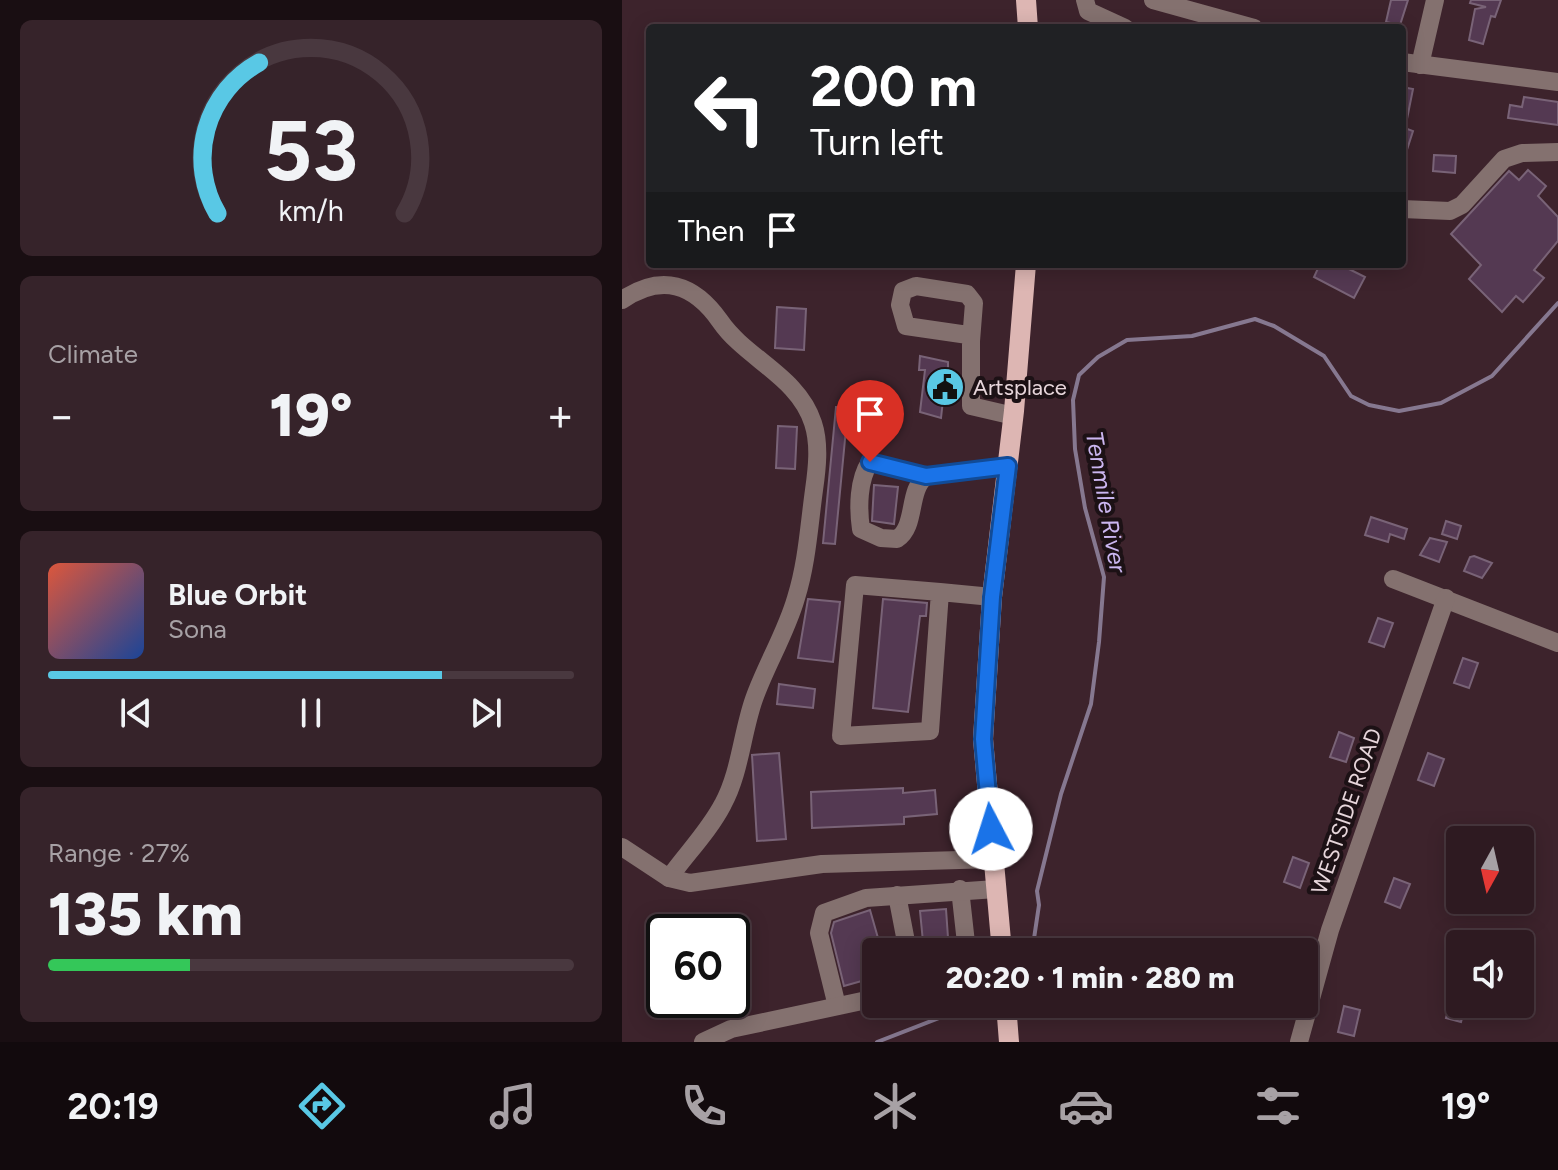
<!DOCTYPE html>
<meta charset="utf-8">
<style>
body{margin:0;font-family:Figtree,sans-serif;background:#36232a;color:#f1f3f6;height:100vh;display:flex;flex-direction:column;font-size:30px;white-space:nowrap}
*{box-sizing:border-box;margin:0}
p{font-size:26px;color:#a7a1a5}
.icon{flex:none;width:44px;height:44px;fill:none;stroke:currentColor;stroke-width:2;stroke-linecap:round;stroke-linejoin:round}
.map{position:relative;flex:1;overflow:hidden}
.panel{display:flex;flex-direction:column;gap:20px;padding:20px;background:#190e12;width:622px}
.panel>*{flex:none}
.guide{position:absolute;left:24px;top:24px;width:760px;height:244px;border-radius:8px;box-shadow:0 4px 20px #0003,0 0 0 2px #49383f;background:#202124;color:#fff;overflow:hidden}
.needle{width:52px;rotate:188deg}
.controls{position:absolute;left:824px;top:826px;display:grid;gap:16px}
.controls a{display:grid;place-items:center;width:88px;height:88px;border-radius:8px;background:#2e1a21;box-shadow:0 4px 20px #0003,0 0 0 2px #49383f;font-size:40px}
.speed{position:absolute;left:24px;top:914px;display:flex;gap:16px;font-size:40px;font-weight:700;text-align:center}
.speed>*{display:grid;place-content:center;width:104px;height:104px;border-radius:50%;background:#2e1a21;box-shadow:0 4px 20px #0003,0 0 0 2px #49383f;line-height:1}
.speed .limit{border:4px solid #111;border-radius:12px;background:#fff;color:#111}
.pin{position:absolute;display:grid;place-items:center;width:68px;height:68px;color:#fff;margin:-82px -34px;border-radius:50% 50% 50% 0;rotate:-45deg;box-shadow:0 0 8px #0007}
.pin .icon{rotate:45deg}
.me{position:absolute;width:88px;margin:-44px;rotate:355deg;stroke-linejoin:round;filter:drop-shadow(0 0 6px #0008)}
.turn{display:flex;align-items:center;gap:28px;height:168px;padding:0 32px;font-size:36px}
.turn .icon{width:104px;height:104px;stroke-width:2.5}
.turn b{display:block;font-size:56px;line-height:68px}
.then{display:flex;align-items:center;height:76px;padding:0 32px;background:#0003;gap:16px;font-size:30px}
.big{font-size:60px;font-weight:800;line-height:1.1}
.panel .card{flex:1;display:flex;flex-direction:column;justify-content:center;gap:12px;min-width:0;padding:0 28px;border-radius:12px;background:#36232a}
.panel .dial{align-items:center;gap:0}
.dial svg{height:208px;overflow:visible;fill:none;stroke:#49383f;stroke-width:7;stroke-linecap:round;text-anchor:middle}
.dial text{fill:#f1f3f6;stroke:none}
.song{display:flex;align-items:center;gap:24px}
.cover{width:96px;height:96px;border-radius:12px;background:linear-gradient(135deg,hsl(10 70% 55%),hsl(220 70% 35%))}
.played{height:8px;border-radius:4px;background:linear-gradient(90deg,#59c8e5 75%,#49383f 75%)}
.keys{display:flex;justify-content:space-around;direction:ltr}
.heat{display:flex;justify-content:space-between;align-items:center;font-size:44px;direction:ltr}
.charge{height:12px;border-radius:6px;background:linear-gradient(90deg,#34c759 27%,#49383f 0)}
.trip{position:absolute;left:240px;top:938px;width:456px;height:80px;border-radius:8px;background:#2e1a21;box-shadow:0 4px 20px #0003,0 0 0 2px #49383f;font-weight:800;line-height:80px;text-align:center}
.menu{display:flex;height:128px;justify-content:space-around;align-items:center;background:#120a0d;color:#a7a1a5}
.menu .icon{width:56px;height:56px}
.menu .current{color:#59c8e5}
.menu b{font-size:36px;color:#f1f3f6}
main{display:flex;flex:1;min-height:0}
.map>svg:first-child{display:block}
</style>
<main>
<section class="panel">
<div class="card dial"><svg viewBox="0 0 100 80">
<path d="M14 69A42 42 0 1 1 86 69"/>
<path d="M14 69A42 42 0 0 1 30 11" stroke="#59c8e5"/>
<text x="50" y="56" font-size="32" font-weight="700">53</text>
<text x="50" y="72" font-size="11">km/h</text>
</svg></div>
<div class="card"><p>Climate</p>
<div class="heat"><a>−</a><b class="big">19°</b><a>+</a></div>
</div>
<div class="card">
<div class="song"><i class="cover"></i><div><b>Blue Orbit</b><p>Sona</p></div></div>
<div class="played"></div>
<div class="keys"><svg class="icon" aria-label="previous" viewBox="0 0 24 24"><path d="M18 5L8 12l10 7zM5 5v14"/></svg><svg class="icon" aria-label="pause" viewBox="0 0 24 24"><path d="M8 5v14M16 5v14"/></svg><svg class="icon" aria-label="next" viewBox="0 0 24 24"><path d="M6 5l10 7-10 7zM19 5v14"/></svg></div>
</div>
<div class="card"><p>Range · 27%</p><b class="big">135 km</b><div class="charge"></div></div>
</section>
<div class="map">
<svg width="936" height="1042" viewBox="0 0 936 1042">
<rect width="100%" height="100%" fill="#3d232c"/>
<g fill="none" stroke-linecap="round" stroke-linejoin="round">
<g stroke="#867890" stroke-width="4">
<polyline points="410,952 417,905 415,891 439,794 469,704 477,642 482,577 463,508 453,449 451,400 457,375 476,357 505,340 570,336 633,319 652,326 702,356 729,396 747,405 777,411 819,403 870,376 936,303"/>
<polyline points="255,1042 335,1011 365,1012 378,1005"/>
</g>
</g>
<g fill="#543952" stroke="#796377" stroke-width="2">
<polygon points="769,0 786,0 778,25 764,22"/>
<polygon points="849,0 879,0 873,17 869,16 861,44 847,40 853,9 864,7 848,3"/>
<polygon points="780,87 791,89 785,119 780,118"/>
<polygon points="902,97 936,102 936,125 886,118 888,105 900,107"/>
<polygon points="780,127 791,131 782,159 780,159"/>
<polygon points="812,155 834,156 833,173 811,171"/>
<polygon points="906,170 924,186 916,196 936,217 936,241 912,270 922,278 901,302 894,296 880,312 847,279 859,265 829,234 887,171 897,180"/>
<polygon points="698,264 717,264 743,277 732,298 692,277"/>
<polygon points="155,307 184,309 182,350 153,348"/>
<polygon points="298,356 326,362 326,383 323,382 319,418 298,412 303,370 297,370"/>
<polygon points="214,407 226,408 213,544 201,543"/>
<polygon points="156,426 175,427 173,469 154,468"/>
<polygon points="252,485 276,487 272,524 250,521"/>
<polygon points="749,517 785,529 782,539 768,534 766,542 743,535"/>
<polygon points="824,521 839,526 835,539 820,534"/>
<polygon points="808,538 825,542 817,562 798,555"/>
<polygon points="852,556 870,563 860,578 842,571 848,557"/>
<polygon points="186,599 218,602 211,662 176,658"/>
<polygon points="261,599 305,603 304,616 298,616 286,712 251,708"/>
<polygon points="756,618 771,623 762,647 747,642"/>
<polygon points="841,658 856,663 847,688 832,683"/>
<polygon points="157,684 193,689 191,708 155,704"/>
<polygon points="717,732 732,738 724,762 708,757"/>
<polygon points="157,753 164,839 135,841 130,755"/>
<polygon points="806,753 822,759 812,786 796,780"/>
<polygon points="281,788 281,793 313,790 315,814 282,817 282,824 190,828 189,792"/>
<polygon points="671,857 687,863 678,888 662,882"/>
<polygon points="772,878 788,884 778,908 763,902"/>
<polygon points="324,909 327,952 302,952 298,911"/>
<polygon points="248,910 260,952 254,952 254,977 222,986 209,933 212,922"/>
<polygon points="829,1000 844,1004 839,1022 824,1018"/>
<polygon points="722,1006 738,1010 732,1036 716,1032"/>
</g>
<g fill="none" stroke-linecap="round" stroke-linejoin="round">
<g stroke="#84716f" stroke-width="18">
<polyline points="463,0 466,11 503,28"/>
<polyline points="531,0 632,28"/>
<polyline points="780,62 936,82"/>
<polyline points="798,65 813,0"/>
<polyline points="780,209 828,211 840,205 882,159 900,153 936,152"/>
<path d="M 0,300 C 40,273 72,284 98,321 C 124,359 176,376 191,423 C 198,444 195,469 192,490 C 187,526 185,563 174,598 C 164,633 144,665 132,699 C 120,733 118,773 101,804 C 87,831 65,853 47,878"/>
<polyline points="349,341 352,303 345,294 294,286 281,291 278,305 284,326 346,335 349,341 349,406 392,416"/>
<path d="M 304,476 L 248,462 C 236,480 236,508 239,529 L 259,538 L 275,539 C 295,526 285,491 304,476 L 386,466"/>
<polyline points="771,579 936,643"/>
<polyline points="318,592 233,585 219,736 308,731 318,592 370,597"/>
<polyline points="0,847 47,878 68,883 200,864 372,859"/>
<polyline points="338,889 345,952"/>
<polyline points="275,895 286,952"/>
<polyline points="215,1006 197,933 202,913 244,898 374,889"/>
<polyline points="81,1042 109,1029 254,998"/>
<polyline points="677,1042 708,930 824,598"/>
</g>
<g stroke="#ddb6b3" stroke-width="20">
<polyline points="404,0 406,28"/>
<polyline points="380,952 361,739 370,597 392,411 404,264"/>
<polyline points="384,1004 387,1042"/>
</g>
</g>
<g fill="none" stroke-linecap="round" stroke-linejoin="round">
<g stroke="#114b97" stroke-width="20">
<polyline id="route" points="248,462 304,476 386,466 370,597 361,739 369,829"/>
</g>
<use href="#route" stroke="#1a73e8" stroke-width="14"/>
</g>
<defs>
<g id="civic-disc" transform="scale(2)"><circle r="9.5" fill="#59c8e5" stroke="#1c1115"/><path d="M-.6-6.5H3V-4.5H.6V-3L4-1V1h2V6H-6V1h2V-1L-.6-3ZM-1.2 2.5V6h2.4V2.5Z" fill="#111"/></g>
</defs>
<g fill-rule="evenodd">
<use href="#civic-disc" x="323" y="387"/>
</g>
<g text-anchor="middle" stroke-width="8" stroke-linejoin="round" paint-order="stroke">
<g font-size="22" fill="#e7d6db" stroke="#1c1115" text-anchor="start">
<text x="351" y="395">Artsplace</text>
</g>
<g font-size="22" fill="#e7d6db" stroke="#1c1115">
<text transform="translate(724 811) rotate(-71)" y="8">WESTSIDE ROAD</text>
</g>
<g font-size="24" font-style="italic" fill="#cbb6f0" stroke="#1c1115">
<text transform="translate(484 502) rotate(80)" y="8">Tenmile River</text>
</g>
</g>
</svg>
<div class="controls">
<a><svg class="needle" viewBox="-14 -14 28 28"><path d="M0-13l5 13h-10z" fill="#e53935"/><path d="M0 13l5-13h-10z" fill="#a7a1a5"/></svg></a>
<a><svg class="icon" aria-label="sound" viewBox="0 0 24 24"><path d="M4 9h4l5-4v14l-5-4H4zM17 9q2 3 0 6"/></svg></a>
</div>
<div class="speed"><div class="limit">60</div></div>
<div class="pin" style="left:248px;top:462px;background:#d93025"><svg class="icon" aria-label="arrive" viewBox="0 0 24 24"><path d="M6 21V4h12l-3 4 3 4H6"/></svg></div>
<svg class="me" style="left:369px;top:829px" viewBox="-20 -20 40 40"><circle r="19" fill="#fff"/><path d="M0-13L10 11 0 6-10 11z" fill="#1a73e8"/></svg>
<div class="trip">20:20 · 1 min · 280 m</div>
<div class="guide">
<div class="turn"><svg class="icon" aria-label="left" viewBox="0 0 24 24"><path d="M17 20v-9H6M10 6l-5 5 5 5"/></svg><div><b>200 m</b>Turn left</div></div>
<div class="then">Then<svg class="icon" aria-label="arrive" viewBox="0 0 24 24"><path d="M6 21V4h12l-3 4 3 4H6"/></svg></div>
</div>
</div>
</main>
<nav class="menu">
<b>20:19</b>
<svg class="icon current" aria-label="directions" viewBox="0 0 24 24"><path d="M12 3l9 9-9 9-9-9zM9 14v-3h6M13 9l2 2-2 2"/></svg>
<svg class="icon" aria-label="music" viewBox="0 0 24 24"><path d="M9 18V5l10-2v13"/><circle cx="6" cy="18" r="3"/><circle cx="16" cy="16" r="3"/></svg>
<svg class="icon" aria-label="phone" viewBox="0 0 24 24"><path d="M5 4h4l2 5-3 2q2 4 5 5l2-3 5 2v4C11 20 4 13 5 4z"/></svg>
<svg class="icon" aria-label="climate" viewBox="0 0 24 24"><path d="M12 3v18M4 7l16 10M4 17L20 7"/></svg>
<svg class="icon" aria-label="car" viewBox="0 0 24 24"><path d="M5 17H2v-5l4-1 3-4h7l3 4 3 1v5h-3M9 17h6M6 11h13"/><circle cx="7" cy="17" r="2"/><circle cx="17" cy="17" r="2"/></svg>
<svg class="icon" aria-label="filters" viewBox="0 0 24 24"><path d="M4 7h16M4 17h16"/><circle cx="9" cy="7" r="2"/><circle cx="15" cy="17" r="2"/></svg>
<b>19°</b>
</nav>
